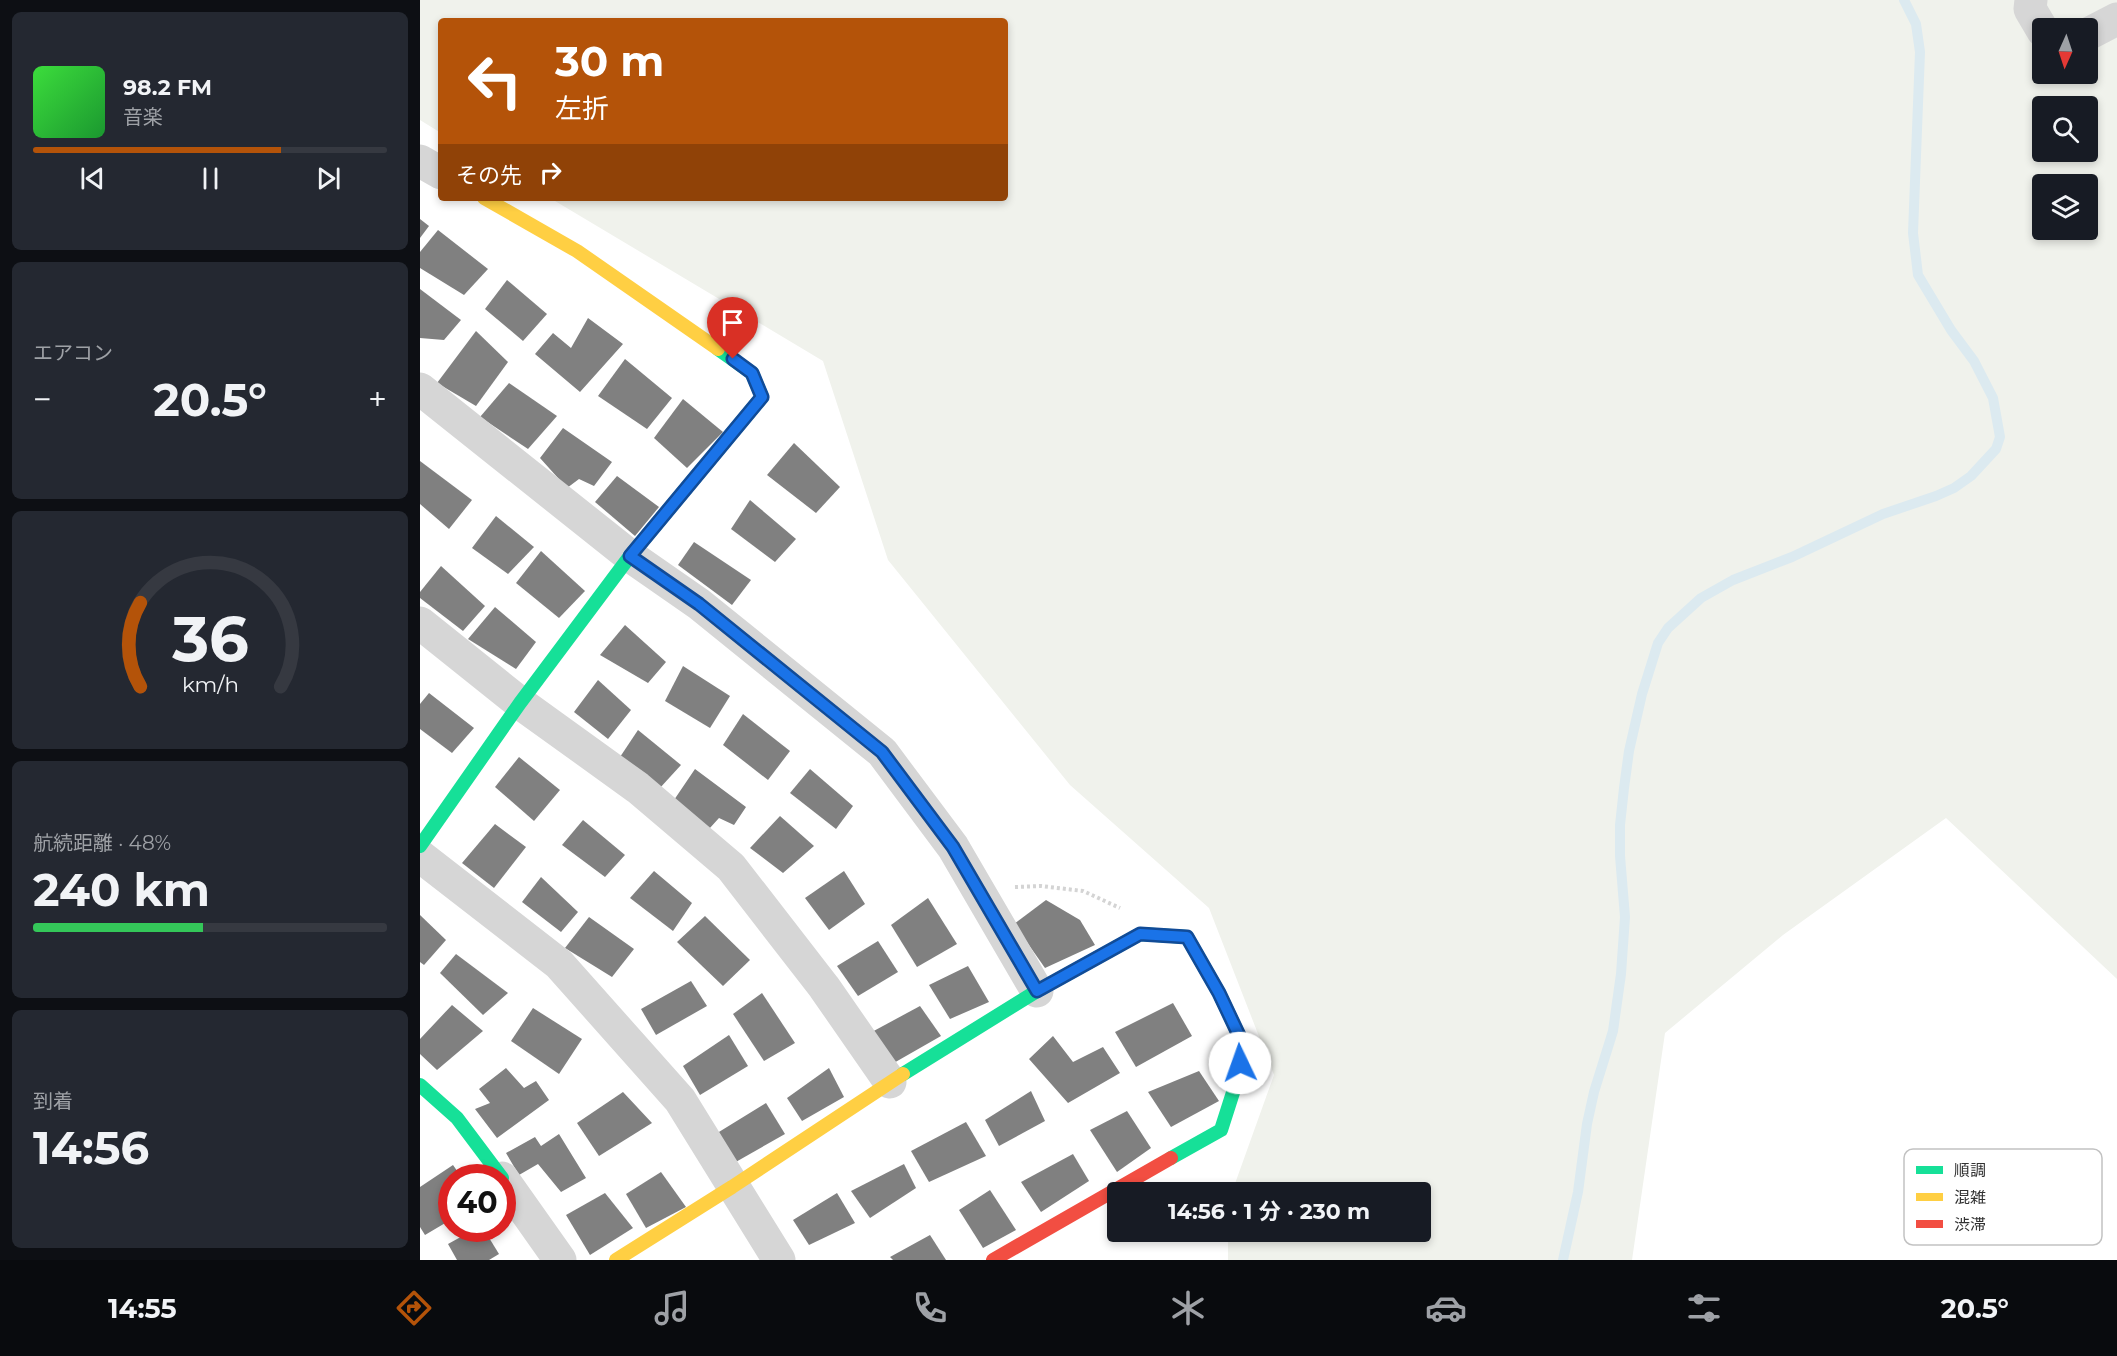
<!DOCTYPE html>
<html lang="ja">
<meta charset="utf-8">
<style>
body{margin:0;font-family:Montserrat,"Noto Sans JP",sans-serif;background:#242831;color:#f1f3f6;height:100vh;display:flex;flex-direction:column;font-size:22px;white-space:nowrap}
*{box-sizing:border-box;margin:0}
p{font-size:20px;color:#9ea1a6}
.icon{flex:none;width:33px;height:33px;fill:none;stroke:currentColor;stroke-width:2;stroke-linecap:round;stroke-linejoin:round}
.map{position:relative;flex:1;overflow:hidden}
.side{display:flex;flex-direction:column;gap:12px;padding:12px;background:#0d0f14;width:420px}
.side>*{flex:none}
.banner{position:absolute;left:18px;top:18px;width:570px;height:183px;border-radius:6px;box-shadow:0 3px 9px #0003;background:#b45309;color:#fff;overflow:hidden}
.needle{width:39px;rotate:183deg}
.buttons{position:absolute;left:1612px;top:18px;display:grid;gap:12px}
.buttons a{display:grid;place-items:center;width:66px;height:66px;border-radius:6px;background:#171b24;box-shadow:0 3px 9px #0003;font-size:30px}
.speed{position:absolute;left:18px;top:1164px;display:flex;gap:12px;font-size:30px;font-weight:700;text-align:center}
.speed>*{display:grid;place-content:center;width:78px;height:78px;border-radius:50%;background:#171b24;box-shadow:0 3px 9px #0003;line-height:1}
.speed .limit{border:9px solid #d22;background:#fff;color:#111}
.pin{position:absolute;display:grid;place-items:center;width:51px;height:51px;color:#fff;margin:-62px -26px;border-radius:50% 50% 50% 0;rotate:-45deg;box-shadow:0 0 6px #0007}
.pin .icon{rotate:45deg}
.me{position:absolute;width:66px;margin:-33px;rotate:357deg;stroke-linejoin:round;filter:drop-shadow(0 0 4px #0008)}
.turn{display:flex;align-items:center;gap:21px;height:126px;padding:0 18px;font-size:27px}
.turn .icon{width:78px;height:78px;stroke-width:2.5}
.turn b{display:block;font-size:42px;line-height:51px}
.then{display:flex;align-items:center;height:57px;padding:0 18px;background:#0003;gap:12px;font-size:22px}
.big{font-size:45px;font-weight:700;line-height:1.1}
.side .tile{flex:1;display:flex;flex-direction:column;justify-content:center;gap:9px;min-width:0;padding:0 21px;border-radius:9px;background:#242831}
.side .dial{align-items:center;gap:0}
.dial svg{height:156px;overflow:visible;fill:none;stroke:#363941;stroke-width:7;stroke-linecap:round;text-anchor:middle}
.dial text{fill:#f1f3f6;stroke:none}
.song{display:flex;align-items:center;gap:18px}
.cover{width:72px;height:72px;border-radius:9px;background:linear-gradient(135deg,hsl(120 70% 55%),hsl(130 70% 35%))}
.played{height:6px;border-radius:3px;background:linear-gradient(90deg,#b45309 70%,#363941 70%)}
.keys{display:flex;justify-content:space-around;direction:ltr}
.heat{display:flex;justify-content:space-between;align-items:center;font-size:33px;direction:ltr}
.charge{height:9px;border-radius:4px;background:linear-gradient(90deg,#34c759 48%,#363941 0)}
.trip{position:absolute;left:687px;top:1182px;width:324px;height:60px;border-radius:6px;background:#171b24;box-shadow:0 3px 9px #0003;font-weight:700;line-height:60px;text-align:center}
.tab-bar{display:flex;height:96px;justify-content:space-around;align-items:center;background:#090b0e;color:#9ea1a6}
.tab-bar .icon{width:42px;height:42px}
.tab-bar .selected{color:#b45309}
.tab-bar b{font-size:27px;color:#f1f3f6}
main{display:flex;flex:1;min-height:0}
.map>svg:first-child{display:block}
</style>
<main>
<section class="side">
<div class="tile">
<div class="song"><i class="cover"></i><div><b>98.2 FM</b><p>音楽</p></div></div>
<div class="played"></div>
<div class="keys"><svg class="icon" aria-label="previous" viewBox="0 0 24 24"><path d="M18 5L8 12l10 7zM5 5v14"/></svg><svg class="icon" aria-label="pause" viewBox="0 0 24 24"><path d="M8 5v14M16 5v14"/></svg><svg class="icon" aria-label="next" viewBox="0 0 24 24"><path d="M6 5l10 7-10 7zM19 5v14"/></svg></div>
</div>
<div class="tile"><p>エアコン</p>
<div class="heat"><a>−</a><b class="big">20.5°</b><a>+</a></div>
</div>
<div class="tile dial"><svg viewBox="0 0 100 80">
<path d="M14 69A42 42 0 1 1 86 69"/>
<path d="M14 69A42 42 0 0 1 14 26" stroke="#b45309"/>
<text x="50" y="56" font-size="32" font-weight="700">36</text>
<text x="50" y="72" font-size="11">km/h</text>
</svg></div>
<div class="tile"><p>航続距離 · 48%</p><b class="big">240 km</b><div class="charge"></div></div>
<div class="tile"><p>到着</p><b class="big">14:56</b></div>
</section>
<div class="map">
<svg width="1697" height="1260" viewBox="0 0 1697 1260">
<rect width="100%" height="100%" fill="#fff"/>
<path fill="#f0f2ec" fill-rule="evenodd" d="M 0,0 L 1697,0 L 1697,979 L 1526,818 L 1363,935 L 1245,1033 L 1212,1260 L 808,1260 L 808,1232 L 1000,1232 L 1000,1192 L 812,1192 L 854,1075 L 789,908 L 650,785 L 468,560 L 403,361 L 130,198 L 585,198 L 585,21 L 21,21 L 21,133 L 0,120 ZM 1623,28 L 1668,28 L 1668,74 L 1623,74 ZM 1623,106 L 1668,106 L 1668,152 L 1623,152 ZM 1623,184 L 1668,184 L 1668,230 L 1623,230 Z"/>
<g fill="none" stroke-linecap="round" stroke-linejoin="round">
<polyline stroke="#dceaf0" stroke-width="10" points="1143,1260 1158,1192 1167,1124 1174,1092 1193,1031 1201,974 1205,917 1200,856 1200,825 1204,788 1209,751 1222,694 1238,643 1248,628 1281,598 1313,580 1372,557 1463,514 1516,496 1534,488 1551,476 1576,449 1580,437 1573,398 1554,361 1531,330 1498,275 1493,233 1500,52 1496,24 1484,0"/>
</g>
<g fill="#808080">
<polygon points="0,219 9,226 0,238"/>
<polygon points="18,230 68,269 44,295 0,268 0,252"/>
<polygon points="87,280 127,314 103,341 65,309"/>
<polygon points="0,289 41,320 24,340 0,338"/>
<polygon points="168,318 203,344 160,392 115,354 133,333 151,348"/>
<polygon points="56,331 88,362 56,406 17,383"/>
<polygon points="205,359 252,398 227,429 178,396"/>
<polygon points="89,383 137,416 108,449 60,417"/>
<polygon points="263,399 303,432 267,468 234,438"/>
<polygon points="143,428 192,462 174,486 159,479 147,488 120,458"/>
<polygon points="374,443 420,487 396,513 347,475"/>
<polygon points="0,461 52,500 29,529 0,504"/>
<polygon points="197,476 239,507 215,536 175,502"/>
<polygon points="330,500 376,539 355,562 311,529"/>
<polygon points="76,516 114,547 88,574 52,548"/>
<polygon points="274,542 331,580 312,605 258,565"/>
<polygon points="121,551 165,591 139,618 96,583"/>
<polygon points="21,566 65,606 43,631 0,598 0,592"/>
<polygon points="75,607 116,642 96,669 48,639"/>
<polygon points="205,625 246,662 228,683 180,655"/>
<polygon points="263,666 310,696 290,728 245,701"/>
<polygon points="178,680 211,710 188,739 154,712"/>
<polygon points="9,693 54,728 32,753 0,729 0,704"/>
<polygon points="323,714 370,751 348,780 303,745"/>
<polygon points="218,730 261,765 239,789 198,760"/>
<polygon points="99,757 140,790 114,821 75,787"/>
<polygon points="275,769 326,807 314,825 299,818 289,829 254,800"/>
<polygon points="390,769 433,806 416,829 370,793"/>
<polygon points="360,816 394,846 363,873 330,848"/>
<polygon points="163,820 205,855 185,877 142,845"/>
<polygon points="75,824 106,847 74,888 42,863"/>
<polygon points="234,871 272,903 253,931 210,898"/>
<polygon points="424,871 445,904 409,930 385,898"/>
<polygon points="121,877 158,912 141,932 102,902"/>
<polygon points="508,898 537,944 497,967 471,925"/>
<polygon points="626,900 660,920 675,945 625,968 594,924"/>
<polygon points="0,915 26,940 4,965 0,962"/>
<polygon points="285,916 330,960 303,986 257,942"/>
<polygon points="169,917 214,949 192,977 145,948"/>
<polygon points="458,941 478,972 438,996 417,966"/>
<polygon points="36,954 88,993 63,1015 20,973"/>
<polygon points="548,966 569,1002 530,1019 509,985"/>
<polygon points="271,981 287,1006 236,1035 221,1009"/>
<polygon points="342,993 375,1043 344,1061 313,1014"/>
<polygon points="753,1003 772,1036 716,1067 695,1032"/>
<polygon points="32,1005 63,1031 17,1070 0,1054 0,1039"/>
<polygon points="500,1006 521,1036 472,1064 450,1033"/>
<polygon points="113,1008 162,1039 139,1074 91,1041"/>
<polygon points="309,1035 328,1066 280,1095 263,1066"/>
<polygon points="633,1036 653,1062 683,1047 700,1073 648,1103 609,1059"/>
<polygon points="86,1068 104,1088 116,1081 129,1100 77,1138 55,1109 70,1103 59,1089"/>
<polygon points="409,1068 424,1097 382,1121 367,1098"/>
<polygon points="779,1071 799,1101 751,1127 728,1092"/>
<polygon points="611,1091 625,1121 579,1146 565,1120"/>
<polygon points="203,1092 232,1123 179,1156 157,1123"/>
<polygon points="346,1103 365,1134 314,1163 294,1135"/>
<polygon points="707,1111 731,1148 697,1172 670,1130"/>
<polygon points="546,1122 566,1156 509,1182 491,1151"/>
<polygon points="139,1134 166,1178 141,1192 118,1164 99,1175 86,1153 115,1137 121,1146"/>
<polygon points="653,1154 669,1181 621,1212 601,1182"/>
<polygon points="484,1164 496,1188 450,1218 431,1191"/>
<polygon points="33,1165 42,1178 32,1178 32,1219 5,1235 0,1227 0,1187"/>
<polygon points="241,1172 266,1207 226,1228 206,1194"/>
<polygon points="570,1190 596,1230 563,1248 539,1210"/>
<polygon points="185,1193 213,1228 170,1255 146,1215"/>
<polygon points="417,1193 435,1223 389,1245 373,1220"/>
<polygon points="57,1228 63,1228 79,1254 69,1260 37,1260 28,1244"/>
<polygon points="510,1235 526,1260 473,1260 470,1257"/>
</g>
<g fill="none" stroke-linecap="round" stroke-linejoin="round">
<polyline stroke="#d4d4d4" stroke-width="4" stroke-dasharray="3 3" stroke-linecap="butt" points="595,887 621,886 663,891 700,908"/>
<g stroke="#d6d6d6" stroke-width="33">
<polyline points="1611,0 1610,9 1623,31"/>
<polyline points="1668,34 1697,19"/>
<polyline points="0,161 21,173"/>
<polyline points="0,389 210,556 279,604 462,752 533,847 617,991"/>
<polyline points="0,623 100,703 218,788 311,867 404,987 470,1082"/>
<polyline points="0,856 139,964 260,1100 359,1260"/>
<polyline points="82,1178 140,1260"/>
</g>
<g stroke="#16e098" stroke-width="14">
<polyline points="0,846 100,703 210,556 342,397 332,373 298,349"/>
<polyline points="483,1074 617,991 720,934 767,937 799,993 824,1046 817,1080 801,1130 751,1158"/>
<polyline points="0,1085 37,1118 82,1178"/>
</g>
<g stroke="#ffcf43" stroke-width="14">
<polyline points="64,198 157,251 298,349"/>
<polyline points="196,1260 312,1187 483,1074"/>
</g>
<polyline stroke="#f24e42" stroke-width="14" points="573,1260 751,1158"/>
</g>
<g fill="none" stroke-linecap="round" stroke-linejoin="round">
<g stroke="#114b97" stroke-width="15">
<polyline id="route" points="313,359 332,373 342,397 210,556 279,604 462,752 533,847 617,991 720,934 767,937 799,993 824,1046 820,1063"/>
</g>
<use href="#route" stroke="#1a73e8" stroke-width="10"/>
</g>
<rect x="1484" y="1149" width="198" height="96" rx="9" fill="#fff" stroke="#c2c2c2" stroke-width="1.5"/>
<rect x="1496" y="1166" width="27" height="8" fill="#16e098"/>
<rect x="1496" y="1193" width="27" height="8" fill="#ffcf43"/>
<rect x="1496" y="1220" width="27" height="8" fill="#f24e42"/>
<g font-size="16" fill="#323232">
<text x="1534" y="1176">順調</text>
<text x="1534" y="1203">混雑</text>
<text x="1534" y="1230">渋滞</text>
</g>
</svg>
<div class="buttons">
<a><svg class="needle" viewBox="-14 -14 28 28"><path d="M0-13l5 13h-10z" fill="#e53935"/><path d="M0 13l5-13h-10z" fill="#9ea1a6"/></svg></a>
<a><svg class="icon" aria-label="search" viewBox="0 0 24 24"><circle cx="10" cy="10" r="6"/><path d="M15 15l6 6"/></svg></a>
<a><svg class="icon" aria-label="layers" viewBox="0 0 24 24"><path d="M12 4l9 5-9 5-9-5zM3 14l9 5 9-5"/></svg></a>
</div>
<div class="speed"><div class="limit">40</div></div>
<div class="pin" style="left:313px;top:359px;background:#d93025"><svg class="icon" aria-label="arrive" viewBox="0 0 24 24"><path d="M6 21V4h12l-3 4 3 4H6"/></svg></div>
<svg class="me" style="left:820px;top:1063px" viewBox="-20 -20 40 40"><circle r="19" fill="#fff"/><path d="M0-13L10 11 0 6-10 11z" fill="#1a73e8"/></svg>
<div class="trip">14:56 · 1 分 · 230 m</div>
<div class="banner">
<div class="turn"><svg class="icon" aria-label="left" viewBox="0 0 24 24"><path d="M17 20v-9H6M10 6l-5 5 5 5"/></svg><div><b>30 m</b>左折</div></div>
<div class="then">その先<svg class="icon" aria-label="right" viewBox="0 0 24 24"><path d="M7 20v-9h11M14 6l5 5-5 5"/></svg></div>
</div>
</div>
</main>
<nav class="tab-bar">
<b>14:55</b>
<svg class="icon selected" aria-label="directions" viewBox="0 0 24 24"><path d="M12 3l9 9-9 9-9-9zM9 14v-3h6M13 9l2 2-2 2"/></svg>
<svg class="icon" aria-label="music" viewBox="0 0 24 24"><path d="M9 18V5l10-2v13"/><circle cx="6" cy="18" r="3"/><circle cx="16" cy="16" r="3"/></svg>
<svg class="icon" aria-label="phone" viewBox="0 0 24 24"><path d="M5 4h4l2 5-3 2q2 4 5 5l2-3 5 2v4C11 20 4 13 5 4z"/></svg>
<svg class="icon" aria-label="climate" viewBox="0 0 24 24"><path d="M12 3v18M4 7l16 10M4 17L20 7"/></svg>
<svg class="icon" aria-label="car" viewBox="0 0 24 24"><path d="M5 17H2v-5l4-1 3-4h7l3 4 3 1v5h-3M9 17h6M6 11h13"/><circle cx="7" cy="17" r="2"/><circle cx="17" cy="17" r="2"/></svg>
<svg class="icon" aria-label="filters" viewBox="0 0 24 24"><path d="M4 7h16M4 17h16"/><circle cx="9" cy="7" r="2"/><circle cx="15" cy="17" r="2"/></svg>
<b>20.5°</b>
</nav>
